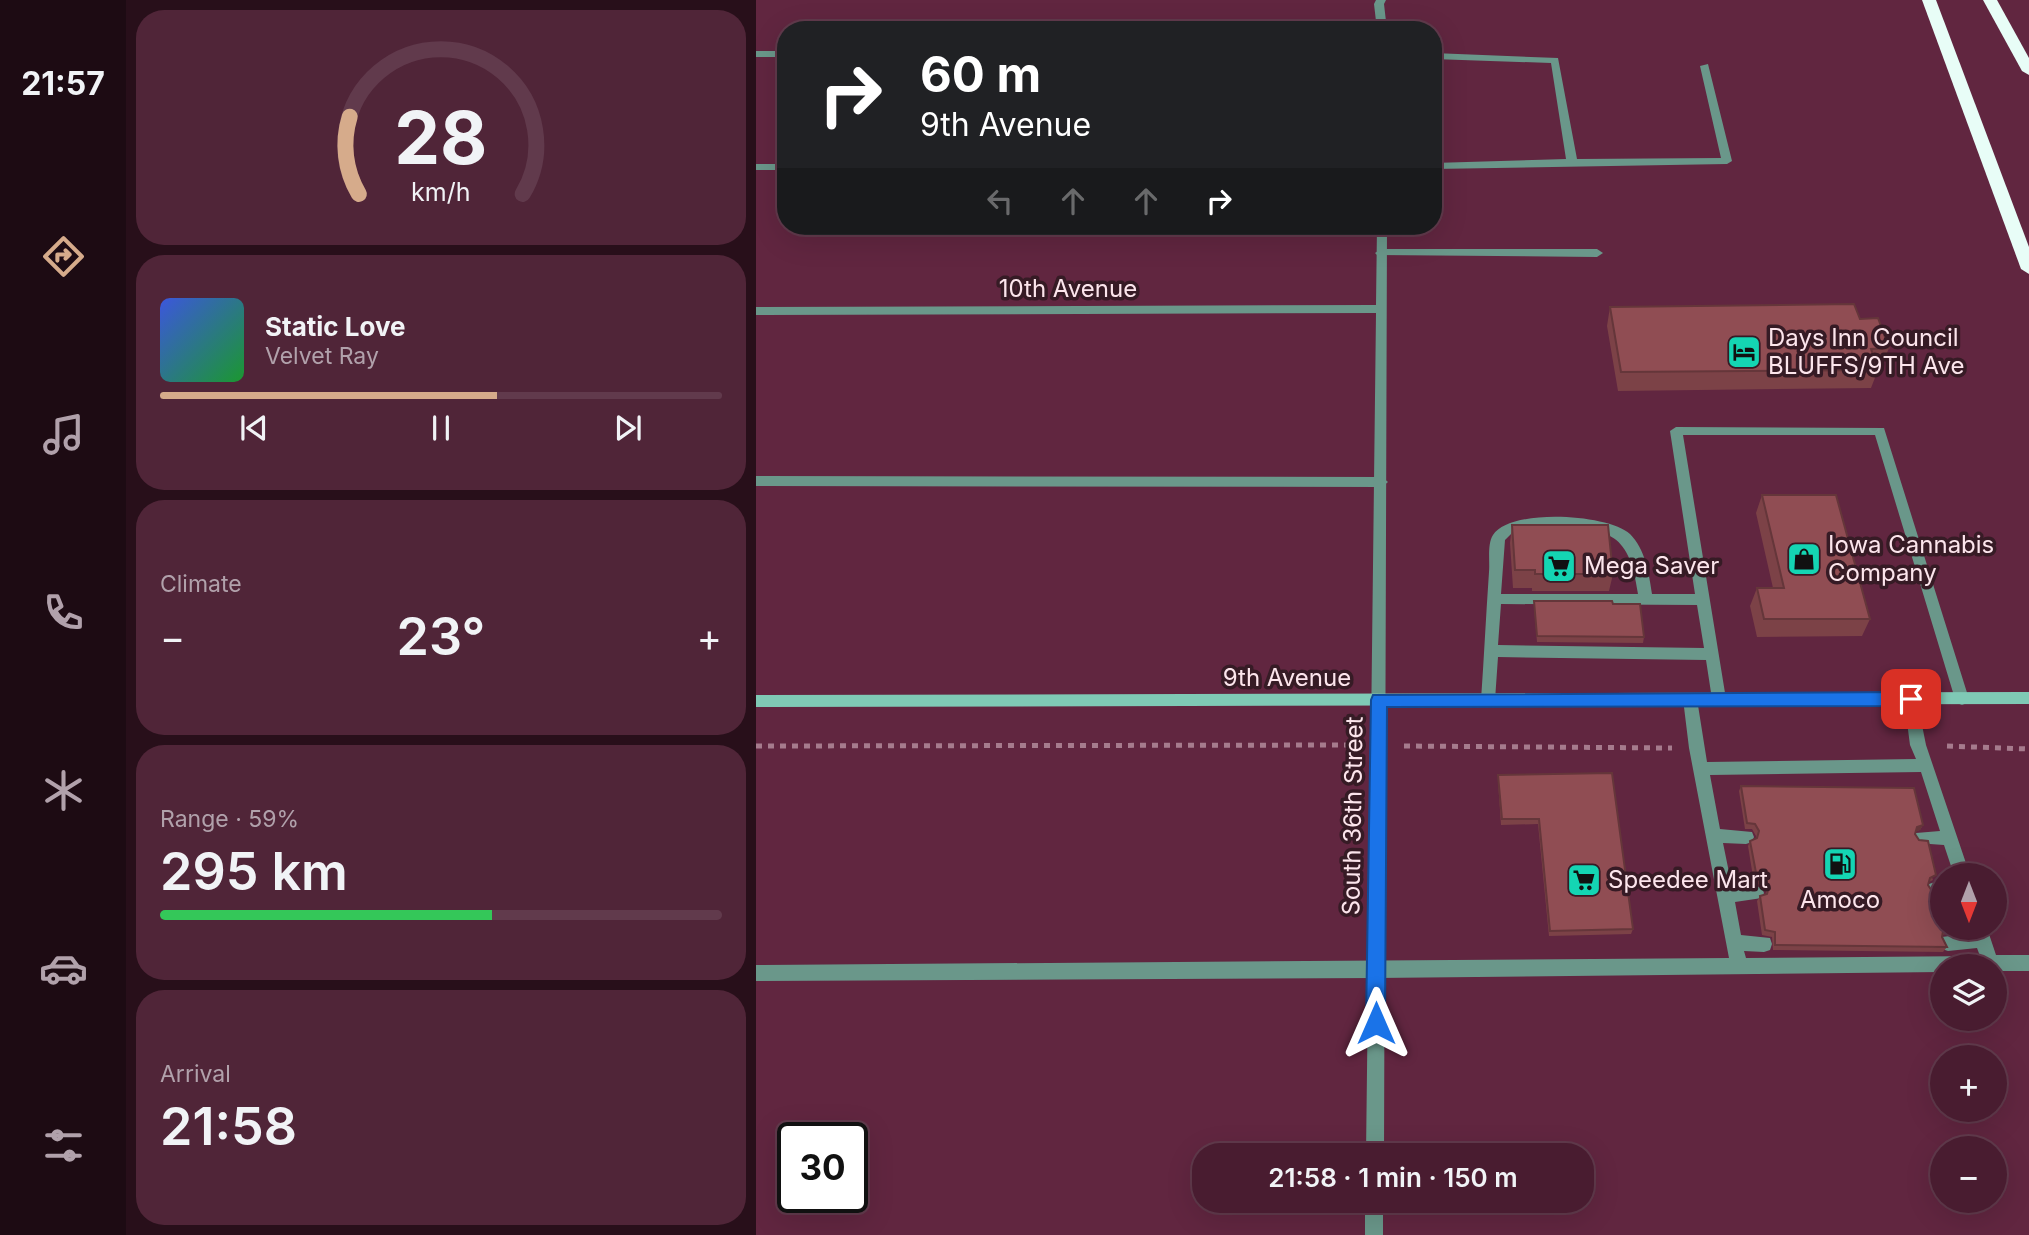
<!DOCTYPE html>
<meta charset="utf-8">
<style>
body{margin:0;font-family:Inter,sans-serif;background:#502538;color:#f1f3f6;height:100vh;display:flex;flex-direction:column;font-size:26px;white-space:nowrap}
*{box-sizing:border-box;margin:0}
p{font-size:23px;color:#b1a1ab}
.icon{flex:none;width:38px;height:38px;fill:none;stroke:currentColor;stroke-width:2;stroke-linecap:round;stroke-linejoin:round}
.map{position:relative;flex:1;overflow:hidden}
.sheet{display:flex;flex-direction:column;gap:10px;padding:10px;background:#280f1a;width:630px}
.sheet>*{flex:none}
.hud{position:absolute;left:21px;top:21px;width:665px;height:214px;border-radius:28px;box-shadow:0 7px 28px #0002,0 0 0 2px #613a4c;background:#202124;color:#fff;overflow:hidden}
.needle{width:46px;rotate:180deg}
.tools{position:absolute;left:1174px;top:863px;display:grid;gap:14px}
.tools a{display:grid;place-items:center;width:77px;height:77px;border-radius:50%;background:#491c30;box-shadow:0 7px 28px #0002,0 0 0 2px #613a4c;font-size:35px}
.speed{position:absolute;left:21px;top:1122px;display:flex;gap:14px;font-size:35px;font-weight:700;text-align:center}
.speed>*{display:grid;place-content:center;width:91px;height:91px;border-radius:50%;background:#491c30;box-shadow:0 7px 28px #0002,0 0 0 2px #613a4c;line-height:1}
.speed .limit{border:4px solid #111;border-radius:10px;background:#fff;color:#111}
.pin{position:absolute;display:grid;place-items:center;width:60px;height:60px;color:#fff;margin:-30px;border-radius:14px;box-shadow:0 4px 10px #0006}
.me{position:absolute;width:77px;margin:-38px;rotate:0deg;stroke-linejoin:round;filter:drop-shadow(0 0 5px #0008)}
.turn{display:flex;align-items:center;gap:24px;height:147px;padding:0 28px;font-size:32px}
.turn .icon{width:91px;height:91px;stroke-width:2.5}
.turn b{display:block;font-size:49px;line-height:60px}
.lanes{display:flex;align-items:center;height:66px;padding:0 28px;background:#0003;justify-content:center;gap:35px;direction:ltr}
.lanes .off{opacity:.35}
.big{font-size:52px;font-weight:600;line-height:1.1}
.sheet .card{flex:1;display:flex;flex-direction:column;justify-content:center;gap:10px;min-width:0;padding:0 24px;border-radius:28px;background:#502538}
.sheet .dial{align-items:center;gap:0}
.dial svg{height:182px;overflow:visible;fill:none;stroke:#613a4c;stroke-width:7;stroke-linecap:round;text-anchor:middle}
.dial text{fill:#f1f3f6;stroke:none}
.song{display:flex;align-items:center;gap:21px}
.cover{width:84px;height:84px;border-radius:10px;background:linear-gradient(135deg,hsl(230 70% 55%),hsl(130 70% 35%))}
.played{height:7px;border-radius:4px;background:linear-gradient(90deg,#d6ab8b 60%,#613a4c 60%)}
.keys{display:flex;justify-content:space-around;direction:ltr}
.heat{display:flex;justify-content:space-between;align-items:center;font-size:38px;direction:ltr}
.charge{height:10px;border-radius:5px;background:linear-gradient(90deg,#34c759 59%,#613a4c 0)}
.trip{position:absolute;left:436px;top:1143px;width:402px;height:70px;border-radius:28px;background:#491c30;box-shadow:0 7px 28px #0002,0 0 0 2px #613a4c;font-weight:600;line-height:70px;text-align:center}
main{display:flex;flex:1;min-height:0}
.tab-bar{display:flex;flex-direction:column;width:126px;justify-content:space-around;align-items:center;background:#1d0b13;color:#b1a1ab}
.tab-bar .icon{width:49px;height:49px}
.tab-bar .active{color:#d6ab8b}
.tab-bar b{font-size:32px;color:#f1f3f6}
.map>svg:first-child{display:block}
</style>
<main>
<nav class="tab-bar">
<b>21:57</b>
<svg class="icon active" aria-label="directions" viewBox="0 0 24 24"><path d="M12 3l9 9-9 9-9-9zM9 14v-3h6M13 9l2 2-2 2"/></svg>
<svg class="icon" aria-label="music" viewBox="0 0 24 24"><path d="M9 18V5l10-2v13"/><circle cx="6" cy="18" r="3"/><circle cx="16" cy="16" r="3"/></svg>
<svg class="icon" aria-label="phone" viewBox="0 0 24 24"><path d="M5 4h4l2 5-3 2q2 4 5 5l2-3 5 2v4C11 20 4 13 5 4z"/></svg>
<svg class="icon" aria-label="climate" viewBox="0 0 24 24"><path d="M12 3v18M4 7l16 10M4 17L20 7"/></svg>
<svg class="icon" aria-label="car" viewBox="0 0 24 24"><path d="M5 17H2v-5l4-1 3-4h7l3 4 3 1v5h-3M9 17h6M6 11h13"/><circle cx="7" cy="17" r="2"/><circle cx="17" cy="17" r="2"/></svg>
<svg class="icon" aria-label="filters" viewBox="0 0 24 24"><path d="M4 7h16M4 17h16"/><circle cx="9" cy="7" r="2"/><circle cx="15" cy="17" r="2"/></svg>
</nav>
<section class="sheet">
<div class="card dial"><svg viewBox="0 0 100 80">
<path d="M14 69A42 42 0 1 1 86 69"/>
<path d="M14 69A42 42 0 0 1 10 35" stroke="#d6ab8b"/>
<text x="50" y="56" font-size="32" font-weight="700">28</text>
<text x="50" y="72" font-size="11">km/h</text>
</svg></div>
<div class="card">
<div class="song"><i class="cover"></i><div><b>Static Love</b><p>Velvet Ray</p></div></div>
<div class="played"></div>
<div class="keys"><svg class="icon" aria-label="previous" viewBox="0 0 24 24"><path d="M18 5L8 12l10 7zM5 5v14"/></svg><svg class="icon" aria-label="pause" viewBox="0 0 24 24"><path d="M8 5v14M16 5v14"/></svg><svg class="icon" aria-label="next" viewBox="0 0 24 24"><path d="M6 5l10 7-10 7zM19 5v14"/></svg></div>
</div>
<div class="card"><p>Climate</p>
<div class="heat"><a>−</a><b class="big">23°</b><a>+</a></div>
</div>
<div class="card"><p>Range · 59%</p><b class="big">295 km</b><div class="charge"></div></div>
<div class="card"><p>Arrival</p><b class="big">21:58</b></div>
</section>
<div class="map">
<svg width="1273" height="1235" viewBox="0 0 1273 1235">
<rect width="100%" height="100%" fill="#612640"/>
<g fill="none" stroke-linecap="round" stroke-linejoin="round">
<g stroke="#a67b8d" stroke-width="5" stroke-dasharray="6 6" stroke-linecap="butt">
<polyline points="0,746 598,745"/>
<polyline points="648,746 916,748"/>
<polyline points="1191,746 1273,749"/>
</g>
<g fill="#6a978a" fill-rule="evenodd">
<polygon points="620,0 630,0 628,4 631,30 621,30 618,4"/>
<polygon points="677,53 802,58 821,159 965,158 944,66 952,64 976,161 971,164 677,169 677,163 810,159 795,63 677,59"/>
<rect x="0" y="164" width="30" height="6"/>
<polygon points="625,249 841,249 847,253 841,257 621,255 619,253"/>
<path d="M 920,427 L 1128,428 L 1213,699 L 1211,703 L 1206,705 L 1201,703 L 1199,699 L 1119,435 L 927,435 L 970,699 L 968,703 L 963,705 L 958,703 L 956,699 L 950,660 L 742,657 L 739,700 L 737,704 L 732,706 L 727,704 L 725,700 C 728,657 730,615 733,572 C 734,562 731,544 737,535 C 754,508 852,514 874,534 C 889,549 893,573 896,594 L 939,594 L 914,431 ZM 791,528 C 850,529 873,528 882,594 L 745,594 L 749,540 L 758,531 ZM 745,604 L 941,605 L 948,648 L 742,645 Z"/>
<polygon points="0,476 626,477 632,482 626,487 0,486"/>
<polygon points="934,693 939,695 941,699 951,762 1160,759 1154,745 1148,699 1150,695 1155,693 1160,695 1170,745 1214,875 1198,875 1188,845 1160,843 1158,838 1160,833 1184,831 1165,772 954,775 964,829 996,832 998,837 996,842 990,844 967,843 976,887 1000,886 1006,888 1008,893 1006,898 979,902 985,935 1014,938 1016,944 1014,950 1008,952 988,951 990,958 1224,956 1221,948 1192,951 1186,949 1184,943 1186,937 1216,933 1215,928 1231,928 1240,955 1273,955 1273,971 1239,971 1239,966 1186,966 1186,972 620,978 0,981 0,965 973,958 933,748 927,699 929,695"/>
<polygon points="1179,882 1186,882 1186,896 1173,894 1171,889 1173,884"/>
</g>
<g fill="#6a978a" fill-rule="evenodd">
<rect x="0" y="51" width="30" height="6"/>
<polygon points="621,226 631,226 628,1155 610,1155 620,313 0,315 0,307 620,305"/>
<rect x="609" y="1200" width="18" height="35"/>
</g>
<polygon fill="#7fc9b5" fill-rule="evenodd" points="1273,692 1273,704 0,707 0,695"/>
<g fill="#e8fdf7" fill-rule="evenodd">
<polygon points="1166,0 1180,0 1273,247 1273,274 1265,269"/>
<polygon points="1227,0 1241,0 1273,58 1273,75 1266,71"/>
</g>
</g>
<g fill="#7c4247">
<polygon points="854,307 1104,319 1133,348 1125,367 1121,367 1122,370 1115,388 862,391 851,326"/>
<polygon points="1006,495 1114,619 1106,636 1001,637 994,606 1001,588 1017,588 1000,513"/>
<polygon points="756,525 857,574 853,591 776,591 776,588 757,588 754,543"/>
<polygon points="778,601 857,604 888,637 887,643 781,642 778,607"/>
<polygon points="856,773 877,929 875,934 793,936 782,824 745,825 742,781 742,775"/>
<polygon points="985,786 1167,825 1164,830 1160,831 1159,834 1177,880 1173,882 1172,885 1194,929 1190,934 1186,935 1186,937 1191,947 1187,952 1017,950 1016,937 1006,935 1001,901 1004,896 1010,894 1010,892 1007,886 998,883 992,846 994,841 1000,838 1000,836 996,829 989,829 983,791"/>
</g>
<polygon fill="#65363a" points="1167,825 1164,830 1158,832 1161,827"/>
<g fill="#904d53" stroke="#65363a" stroke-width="2">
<polygon points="1098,304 1104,319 1122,318 1133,348 1115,349 1122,370 865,372 854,307"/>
<polygon points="1006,495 1080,495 1114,619 1008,619 1001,588 1028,588"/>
<polygon points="756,525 852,525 857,574 779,574 779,570 759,570"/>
<polygon points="778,601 856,601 857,604 884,604 888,637 781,636"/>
<polygon points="856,773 877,929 794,931 783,819 746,819 742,775"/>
<polygon points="985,786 1158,788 1167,825 1161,827 1159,834 1163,840 1172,841 1180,875 1174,878 1172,885 1176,891 1185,893 1186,899 1186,928 1194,928 1194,929 1187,931 1186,937 1191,947 1019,945 1019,932 1009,930 1004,896 1011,894 1013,887 1009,880 1001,878 994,841 1001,838 1003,831 999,824 991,823"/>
</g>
<polygon fill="#1a73e8" stroke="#114b97" stroke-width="2" points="1155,692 1161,694 1164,699 1161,704 1155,706 631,707 629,1023 627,1030 620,1033 613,1030 610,1023 615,700 617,695"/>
<defs>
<g id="hotel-square" transform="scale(1.75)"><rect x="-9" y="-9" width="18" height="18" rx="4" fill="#14d5b3" stroke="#361b25"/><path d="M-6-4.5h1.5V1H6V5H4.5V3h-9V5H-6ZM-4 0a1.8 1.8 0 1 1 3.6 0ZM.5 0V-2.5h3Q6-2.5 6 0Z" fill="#111"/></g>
<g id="shop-square" transform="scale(1.75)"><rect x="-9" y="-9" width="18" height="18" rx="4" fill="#14d5b3" stroke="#361b25"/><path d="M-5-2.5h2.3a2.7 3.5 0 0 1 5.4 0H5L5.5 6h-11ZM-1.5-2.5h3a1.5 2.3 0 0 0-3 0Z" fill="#111"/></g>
<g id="supermarket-square" transform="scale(1.75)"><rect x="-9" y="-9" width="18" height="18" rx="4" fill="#14d5b3" stroke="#361b25"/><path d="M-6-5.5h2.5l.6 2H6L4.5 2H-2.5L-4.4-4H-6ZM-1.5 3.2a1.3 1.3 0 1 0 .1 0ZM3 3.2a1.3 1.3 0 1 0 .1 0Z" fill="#111"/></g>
<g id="fuel-square" transform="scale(1.75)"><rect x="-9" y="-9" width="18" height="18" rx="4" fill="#14d5b3" stroke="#361b25"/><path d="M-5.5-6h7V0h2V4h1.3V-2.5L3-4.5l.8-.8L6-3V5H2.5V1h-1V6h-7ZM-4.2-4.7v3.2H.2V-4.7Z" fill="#111"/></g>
</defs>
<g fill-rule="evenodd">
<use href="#hotel-square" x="988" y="352"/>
<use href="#shop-square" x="1048" y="559"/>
<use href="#supermarket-square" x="803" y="566"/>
<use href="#fuel-square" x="1084" y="864"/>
<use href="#supermarket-square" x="828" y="880"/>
</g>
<g text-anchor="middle" stroke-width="7" stroke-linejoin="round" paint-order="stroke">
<g font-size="24" fill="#fce5ec" stroke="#361b25">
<text x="312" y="297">10th Avenue</text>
<text x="531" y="686">9th Avenue</text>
<text transform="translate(597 816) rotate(-89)" y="8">South 36th Street</text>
</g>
<g font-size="24" fill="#fce5ec" stroke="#361b25" text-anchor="start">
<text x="1012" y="346">Days Inn Council<tspan x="1012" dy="28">BLUFFS/9TH Ave</tspan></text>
<text x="1072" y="553">Iowa Cannabis<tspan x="1072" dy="28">Company</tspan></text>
<text x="828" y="574">Mega Saver</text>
<text x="852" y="888">Speedee Mart</text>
<text x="1084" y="908" text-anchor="middle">Amoco</text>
</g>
</g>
</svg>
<div class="tools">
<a><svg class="needle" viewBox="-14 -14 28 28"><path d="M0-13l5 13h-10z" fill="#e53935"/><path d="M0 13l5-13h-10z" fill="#b1a1ab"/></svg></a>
<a><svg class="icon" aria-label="layers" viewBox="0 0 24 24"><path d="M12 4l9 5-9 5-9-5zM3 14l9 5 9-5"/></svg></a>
<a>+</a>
<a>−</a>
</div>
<div class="speed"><div class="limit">30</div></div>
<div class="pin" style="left:1155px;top:699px;background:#d93025"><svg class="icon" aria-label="arrive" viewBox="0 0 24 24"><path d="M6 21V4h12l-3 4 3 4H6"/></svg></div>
<svg class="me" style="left:620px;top:1023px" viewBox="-20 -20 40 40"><path d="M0-17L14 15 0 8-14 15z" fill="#1a73e8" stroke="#fff" stroke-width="4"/></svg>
<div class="trip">21:58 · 1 min · 150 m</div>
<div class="hud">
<div class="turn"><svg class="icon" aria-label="right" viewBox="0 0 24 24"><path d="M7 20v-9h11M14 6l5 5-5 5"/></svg><div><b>60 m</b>9th Avenue</div></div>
<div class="lanes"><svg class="icon off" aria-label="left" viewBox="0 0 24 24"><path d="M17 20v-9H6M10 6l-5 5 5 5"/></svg><svg class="icon off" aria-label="ahead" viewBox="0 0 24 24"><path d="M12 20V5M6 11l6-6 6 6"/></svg><svg class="icon off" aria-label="ahead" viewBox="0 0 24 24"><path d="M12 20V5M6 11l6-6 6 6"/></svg><svg class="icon" aria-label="right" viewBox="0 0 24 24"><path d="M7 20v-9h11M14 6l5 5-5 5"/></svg></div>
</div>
</div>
</main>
